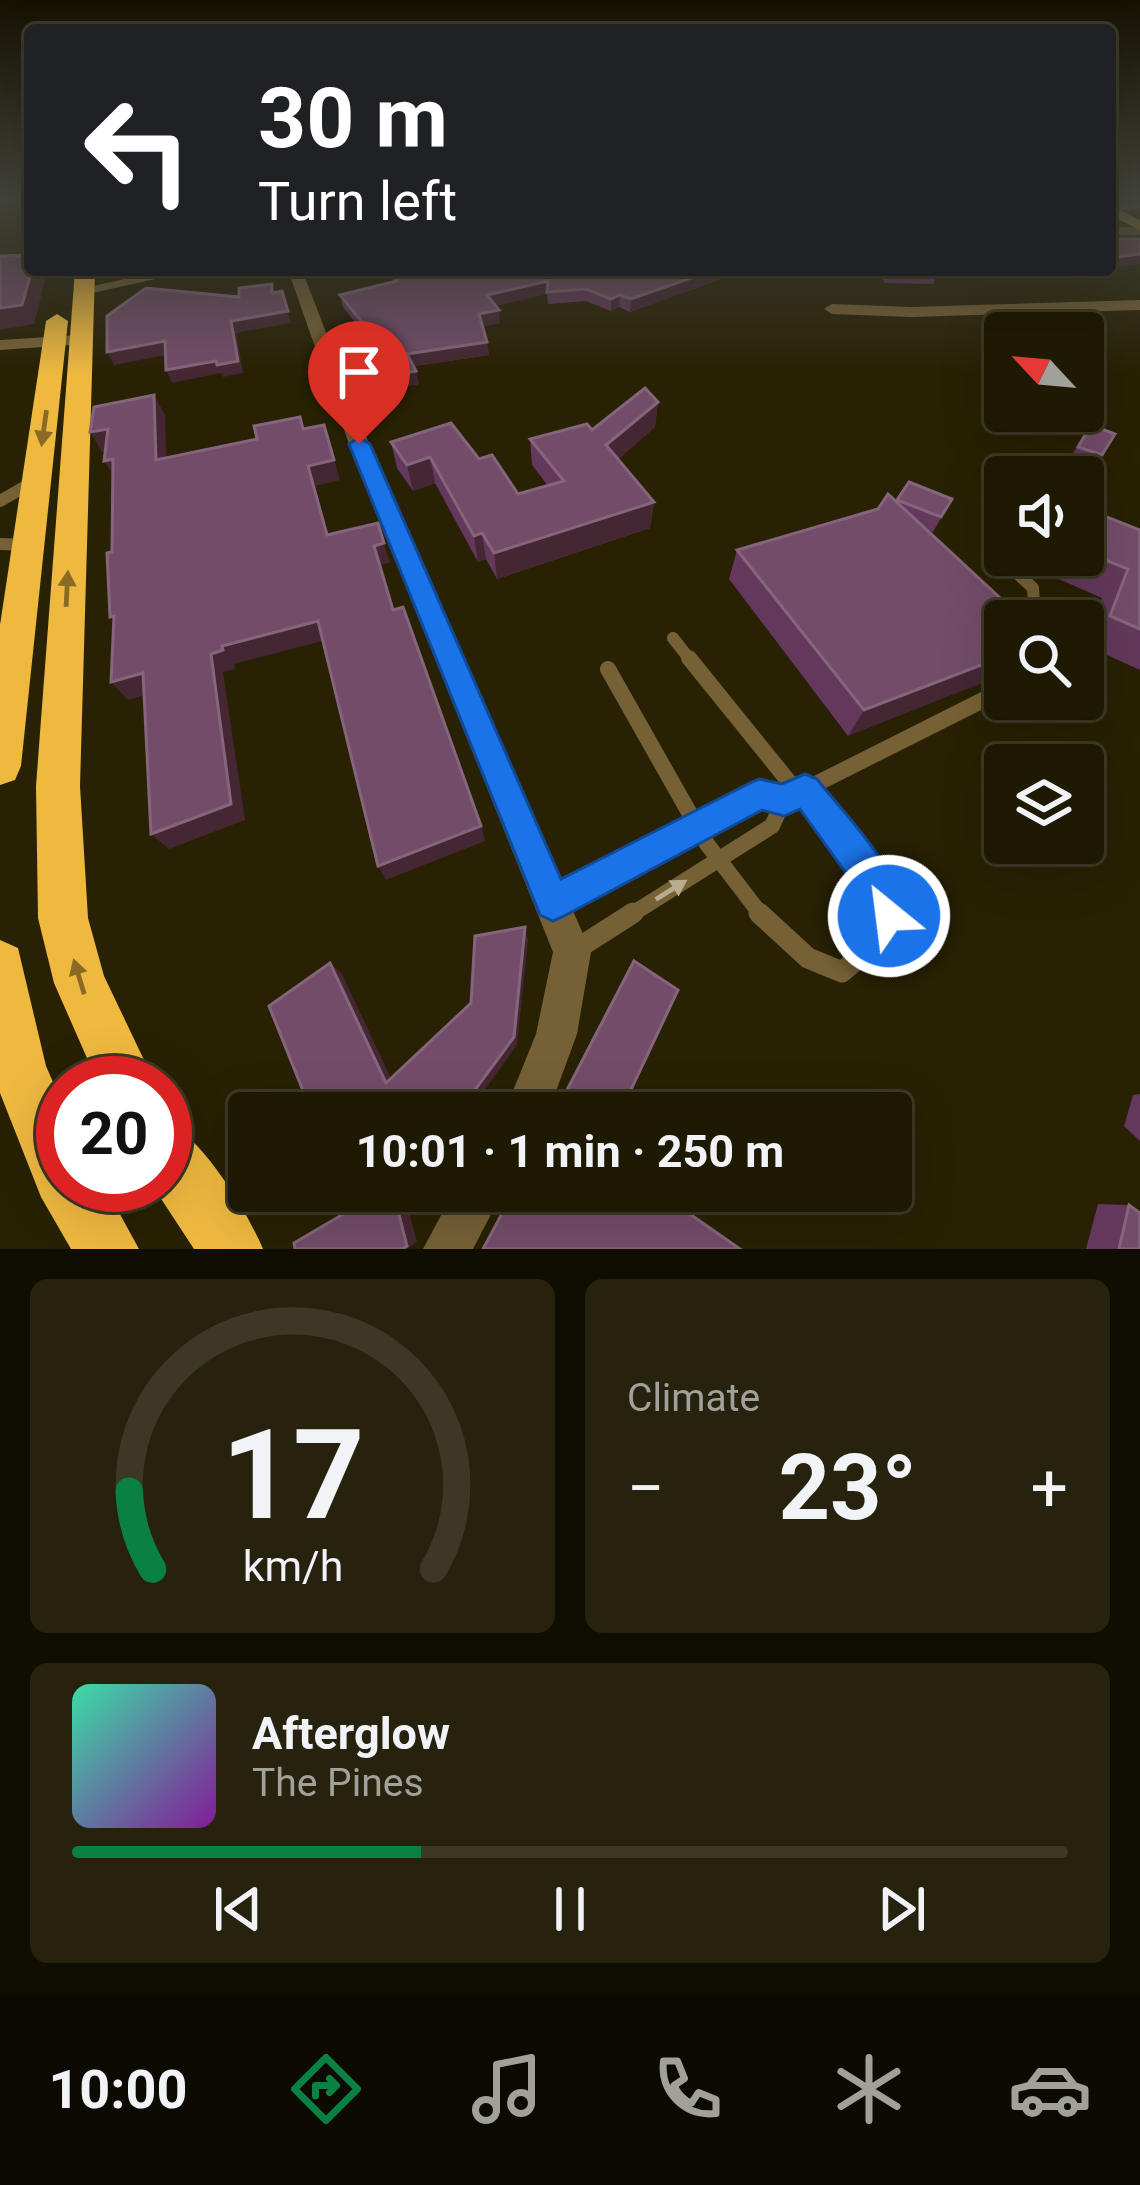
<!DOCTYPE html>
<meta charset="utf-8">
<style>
body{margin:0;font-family:Roboto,sans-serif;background:#26220d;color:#f1f3f6;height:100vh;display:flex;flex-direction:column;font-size:45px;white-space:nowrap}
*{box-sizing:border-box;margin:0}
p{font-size:39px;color:#a1a09a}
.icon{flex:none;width:66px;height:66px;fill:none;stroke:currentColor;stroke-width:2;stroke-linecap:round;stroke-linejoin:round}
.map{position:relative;height:1249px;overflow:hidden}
.details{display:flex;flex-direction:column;gap:30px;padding:30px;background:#100e02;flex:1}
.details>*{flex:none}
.top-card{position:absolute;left:24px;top:24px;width:1092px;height:252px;border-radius:12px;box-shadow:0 12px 48px #0002,0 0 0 3px #3c3825;background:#202124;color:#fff;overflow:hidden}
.needle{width:78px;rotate:296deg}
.fabs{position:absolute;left:984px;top:312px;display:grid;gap:24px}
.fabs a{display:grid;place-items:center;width:120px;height:120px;border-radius:12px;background:#1e1903;box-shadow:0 12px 48px #0002,0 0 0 3px #3c3825;font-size:60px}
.speed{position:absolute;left:36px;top:1056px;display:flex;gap:24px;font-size:60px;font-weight:700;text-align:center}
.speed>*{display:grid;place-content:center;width:156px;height:156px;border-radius:50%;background:#1e1903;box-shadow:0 12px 48px #0002,0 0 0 3px #3c3825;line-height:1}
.speed .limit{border:18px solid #d22;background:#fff;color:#111}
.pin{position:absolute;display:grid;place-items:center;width:102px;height:102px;color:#fff;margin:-123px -51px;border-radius:50% 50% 50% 0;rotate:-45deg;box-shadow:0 0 12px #0007}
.pin .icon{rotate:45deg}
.me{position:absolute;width:132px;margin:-66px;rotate:331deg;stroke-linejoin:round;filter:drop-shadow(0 0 9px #0008)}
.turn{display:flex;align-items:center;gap:42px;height:252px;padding:0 36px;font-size:54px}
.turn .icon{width:156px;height:156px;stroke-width:2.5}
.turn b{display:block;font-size:84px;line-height:102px}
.big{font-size:90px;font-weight:700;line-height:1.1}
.details .widget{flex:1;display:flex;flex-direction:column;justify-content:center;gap:18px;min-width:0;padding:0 42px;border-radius:18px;background:#26220d}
.details .dial{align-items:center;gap:0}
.dial svg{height:312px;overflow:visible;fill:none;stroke:#3c3825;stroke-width:7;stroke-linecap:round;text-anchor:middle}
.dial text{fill:#f1f3f6;stroke:none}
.song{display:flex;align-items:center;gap:36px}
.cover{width:144px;height:144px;border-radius:18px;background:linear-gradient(135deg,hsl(160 70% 55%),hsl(290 70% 35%))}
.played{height:12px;border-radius:6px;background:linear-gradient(90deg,#0b8043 35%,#3c3825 35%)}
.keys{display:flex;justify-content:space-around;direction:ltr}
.heat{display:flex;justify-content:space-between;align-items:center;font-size:66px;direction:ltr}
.details .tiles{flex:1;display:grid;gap:30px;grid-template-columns:1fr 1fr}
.widget:last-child{grid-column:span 2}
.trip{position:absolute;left:228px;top:1092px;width:684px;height:120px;border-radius:12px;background:#1e1903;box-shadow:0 12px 48px #0002,0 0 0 3px #3c3825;font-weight:700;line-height:120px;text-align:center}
.tabs{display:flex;height:192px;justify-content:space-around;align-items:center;background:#0c0a01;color:#a1a09a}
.tabs .icon{width:84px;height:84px}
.tabs .current{color:#0b8043}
.tabs b{font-size:54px;color:#f1f3f6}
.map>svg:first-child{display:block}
</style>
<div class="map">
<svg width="1140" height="1249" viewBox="0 0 1140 1249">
<rect width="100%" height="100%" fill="#282104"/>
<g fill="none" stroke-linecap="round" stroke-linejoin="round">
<g stroke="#766136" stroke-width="8">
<polyline points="1124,206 1140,206"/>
<polyline points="1110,231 1140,231"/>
</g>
<g stroke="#766136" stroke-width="12">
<polyline points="0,501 33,482"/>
<polyline points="0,544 29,545"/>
<polyline points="1008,565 1033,588 1035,621"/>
<polyline points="673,638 691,661"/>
</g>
<g stroke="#766136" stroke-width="16">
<polyline points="689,658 798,793"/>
<polyline points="608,669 707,844 762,916"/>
<polyline points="805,790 885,897 886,916"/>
<polyline points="784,800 1005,689"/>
<polyline points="553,903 759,794 784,800 772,826 629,916"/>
</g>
<g stroke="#766136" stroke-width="21">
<polyline points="759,913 808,958 842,972 878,941 887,913"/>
<polyline points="572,952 633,913"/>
</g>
<g fill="#766136" fill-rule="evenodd">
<polygon points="165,270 196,270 83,295 75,290"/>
<polygon points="288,270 302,270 369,444 591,952 577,1034 548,1113 504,1113 536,1034 553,952 349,444"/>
<polygon points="1140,300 1140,310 911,317 832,314 824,309 832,304 911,307"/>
<polygon points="79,335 85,336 85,344 0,350 0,340"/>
<polygon points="454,1191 503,1191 473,1249 423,1249"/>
</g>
<polygon fill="#cda03f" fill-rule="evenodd" points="1110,205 1140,220 1140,230 1110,215"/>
<g fill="#efb940" fill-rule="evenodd">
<polygon points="75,270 95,270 80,786 88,918 104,976 155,1083 98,1083 54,983 38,918 36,786"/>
<polygon points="57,314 68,321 21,766 15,780 0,785 0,625 46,321"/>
<polygon points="0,940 18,948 46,1066 63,1105 63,1185 104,1185 139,1249 71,1249 41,1197 0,1093"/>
<path d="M 165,1121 C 202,1137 247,1211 263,1249 L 194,1249 L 152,1185 L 165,1185 Z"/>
</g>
</g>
<g fill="#63385c">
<polygon points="387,270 586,270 600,278 610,276 600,270 739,270 732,275 630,312 619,307 611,311 586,301 548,304 547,294 495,306 500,323 483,326 489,355 414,366 419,384 394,389 373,345 343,307 340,295 394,282"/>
<polygon points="827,270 936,270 938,272 933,284 885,283 882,278 828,273"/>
<polygon points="658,402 655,427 618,459 654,502 650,528 497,579 486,559 478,562 435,483 413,491 397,468 391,442 479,459 518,494 548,486 532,465 530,439 592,430"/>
<polygon points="1091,425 1102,455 1092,470 1068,461"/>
<polygon points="909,482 952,499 933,532 925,529 1025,621 848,736 729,579 737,550 896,502"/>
<polygon points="1083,510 1140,530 1140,670 1083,644 1102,598 1045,573 1053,555 1083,555"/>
<polygon points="1140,1094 1140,1141 1124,1126 1133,1095"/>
<polygon points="1098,1204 1129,1205 1140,1249 1086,1249"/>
</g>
<g fill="#452733">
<polygon points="1140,254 1140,264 1110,268 1110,258"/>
<polygon points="32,270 45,270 47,273 34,324 0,330 0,308"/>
<polygon points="714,270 739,270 732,275 630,312 631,299"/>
<polygon points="548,281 547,294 488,308 487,295"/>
<polygon points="282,291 291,323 236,333 243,373 223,377 221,373 172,383 166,370 231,321"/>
<polygon points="620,295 619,307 611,311 611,299"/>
<polygon points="499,310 500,323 481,327 479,314"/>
<polygon points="165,341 171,354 114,365 107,352"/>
<polygon points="487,342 489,355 410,367 407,354"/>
<polygon points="416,371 419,384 394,389 391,376"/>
<polygon points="154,395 165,415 167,480 156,460"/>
<polygon points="658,402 655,427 605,471 606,445"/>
<polygon points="324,425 340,480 315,486 334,555 308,466"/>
<polygon points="108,429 120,448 102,452 90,432"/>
<polygon points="430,457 435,483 413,491 407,465"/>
<polygon points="113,459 117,480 104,461"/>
<polygon points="654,502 650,528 497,579 494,553"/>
<polygon points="482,533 486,559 478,562 474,536"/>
<polygon points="384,543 390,563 380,565 374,546"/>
<polygon points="318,621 326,640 234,664 235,669 223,672 245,820 169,849 151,834 211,654 222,646"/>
<polygon points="1005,656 1005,674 848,736 864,710"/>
<polygon points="143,673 158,691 128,700 111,682"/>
<polygon points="481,826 485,841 386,880 378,866"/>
<polygon points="525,927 528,940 517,1045 468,1113 458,1113"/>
<polygon points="330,963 342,974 396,1089 386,1083"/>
<polygon points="393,1191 404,1191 417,1242 407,1249 402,1249"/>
</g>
<g fill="#724c69" stroke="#85657b" stroke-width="3">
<polygon points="1110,229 1113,239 1140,239 1140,254 1110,258"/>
<polygon points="30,255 32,270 22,305 0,308 0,256"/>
<polygon points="391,270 586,270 600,278 617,275 620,270 714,270 631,299 620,295 611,299 586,289 547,292 548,281 487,295 499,310 479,314 487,342 407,354 416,371 391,376 370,332 340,295 397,281"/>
<polygon points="889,270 936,270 938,272 889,271"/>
<polygon points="272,284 272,293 282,291 288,311 231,321 238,361 217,365 216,361 166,370 165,341 107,352 107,316 146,288 239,297 239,288"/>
<polygon points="645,388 658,402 606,445 654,502 494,553 482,533 474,536 430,457 407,465 391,442 451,423 479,459 492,455 518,494 564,481 530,439 587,424 592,430"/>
<polygon points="154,395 156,460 257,439 254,426 300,417 303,429 324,425 334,460 308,466 327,535 378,523 384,543 374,546 393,610 403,607 481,826 378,866 318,621 222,646 223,650 211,654 231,804 151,834 143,673 111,682 114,616 110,617 107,553 112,552 113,459 104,461 108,429 90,432 94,407"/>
<polygon points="1091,425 1115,434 1102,455 1078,447"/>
<polygon points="909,482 952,499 941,517 897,500"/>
<polygon points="888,494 1025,621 1005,621 1005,656 864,710 737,550 878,509"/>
<polygon points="1084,508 1140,530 1140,629 1110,616 1128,569 1083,551"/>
<polygon points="525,927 514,1037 458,1113 312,1113 269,1006 330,963 386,1083 471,1003 475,936"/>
<polygon points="634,961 678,990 620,1113 555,1113"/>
<polygon points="344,1191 393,1191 407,1246 402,1249 295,1249 294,1243 352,1209"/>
<polygon points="514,1191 657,1191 740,1249 483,1249"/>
<polygon points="1129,1205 1140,1213 1140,1249 1119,1249"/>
</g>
<defs><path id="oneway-solid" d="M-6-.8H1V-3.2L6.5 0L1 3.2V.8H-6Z" transform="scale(3)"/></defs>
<g fill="#8a6a24">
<use href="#oneway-solid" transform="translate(44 428) rotate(98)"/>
<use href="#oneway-solid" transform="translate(67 589) rotate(-87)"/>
<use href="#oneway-solid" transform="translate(79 977) rotate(-107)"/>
</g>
<use fill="#b9ad90" href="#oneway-solid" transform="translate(671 890) rotate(-32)"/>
<linearGradient id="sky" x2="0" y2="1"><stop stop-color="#161202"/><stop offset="0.53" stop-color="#42433a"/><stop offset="1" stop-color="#42433a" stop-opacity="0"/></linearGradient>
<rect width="1140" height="375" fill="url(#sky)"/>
<path fill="#1a73e8" stroke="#114b97" stroke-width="3" d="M 359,437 L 370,444 L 561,879 L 748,784 L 759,779 L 782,784 L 805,774 L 817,779 C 842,812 919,888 902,929 L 889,935 L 875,929 L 868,904 L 800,809 L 784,816 L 762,810 L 566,915 L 553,921 L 540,915 L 349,444 Z"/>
</svg>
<div class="fabs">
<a><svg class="needle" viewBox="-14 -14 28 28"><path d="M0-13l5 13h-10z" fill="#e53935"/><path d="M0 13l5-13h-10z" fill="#a1a09a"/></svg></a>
<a><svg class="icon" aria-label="sound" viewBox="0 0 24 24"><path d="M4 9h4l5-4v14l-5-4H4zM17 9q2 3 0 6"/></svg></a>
<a><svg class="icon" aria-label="search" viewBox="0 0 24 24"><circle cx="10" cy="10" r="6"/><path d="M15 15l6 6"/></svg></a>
<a><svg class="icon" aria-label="layers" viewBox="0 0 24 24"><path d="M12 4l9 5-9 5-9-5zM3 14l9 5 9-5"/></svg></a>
</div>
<div class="speed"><div class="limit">20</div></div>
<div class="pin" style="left:359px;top:444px;background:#d93025"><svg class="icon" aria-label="arrive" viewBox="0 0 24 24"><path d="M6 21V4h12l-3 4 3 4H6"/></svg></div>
<svg class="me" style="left:889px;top:916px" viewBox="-20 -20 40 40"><circle r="17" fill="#1a73e8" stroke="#fff" stroke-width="3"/><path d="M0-11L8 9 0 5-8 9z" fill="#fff"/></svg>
<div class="trip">10:01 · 1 min · 250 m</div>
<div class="top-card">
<div class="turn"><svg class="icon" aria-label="left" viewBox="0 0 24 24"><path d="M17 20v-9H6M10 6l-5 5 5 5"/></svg><div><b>30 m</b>Turn left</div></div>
</div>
</div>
<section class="details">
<div class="tiles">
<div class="widget dial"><svg viewBox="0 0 100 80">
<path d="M14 69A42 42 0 1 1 86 69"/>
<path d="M14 69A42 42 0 0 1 8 49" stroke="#0b8043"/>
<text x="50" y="56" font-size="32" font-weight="700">17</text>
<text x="50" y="72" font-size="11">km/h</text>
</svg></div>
<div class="widget"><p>Climate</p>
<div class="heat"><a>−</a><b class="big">23°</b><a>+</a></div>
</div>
<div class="widget">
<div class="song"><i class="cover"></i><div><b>Afterglow</b><p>The Pines</p></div></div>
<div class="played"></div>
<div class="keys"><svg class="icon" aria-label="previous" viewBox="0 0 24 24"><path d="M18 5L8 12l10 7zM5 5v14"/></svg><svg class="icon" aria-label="pause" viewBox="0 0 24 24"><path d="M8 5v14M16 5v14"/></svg><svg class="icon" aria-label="next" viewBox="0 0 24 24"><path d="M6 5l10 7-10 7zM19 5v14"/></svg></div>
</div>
</div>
</section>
<nav class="tabs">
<b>10:00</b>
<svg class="icon current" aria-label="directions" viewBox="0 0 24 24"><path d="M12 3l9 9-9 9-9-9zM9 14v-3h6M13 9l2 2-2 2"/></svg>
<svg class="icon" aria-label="music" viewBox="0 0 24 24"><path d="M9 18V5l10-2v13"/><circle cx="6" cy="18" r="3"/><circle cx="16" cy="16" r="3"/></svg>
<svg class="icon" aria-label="phone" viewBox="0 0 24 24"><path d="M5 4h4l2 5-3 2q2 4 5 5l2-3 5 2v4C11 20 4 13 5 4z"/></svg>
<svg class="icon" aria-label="climate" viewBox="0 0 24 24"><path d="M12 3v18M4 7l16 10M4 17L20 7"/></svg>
<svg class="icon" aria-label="car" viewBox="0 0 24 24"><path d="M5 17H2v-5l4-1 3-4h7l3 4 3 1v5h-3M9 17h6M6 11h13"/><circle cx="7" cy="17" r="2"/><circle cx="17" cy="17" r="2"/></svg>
</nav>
